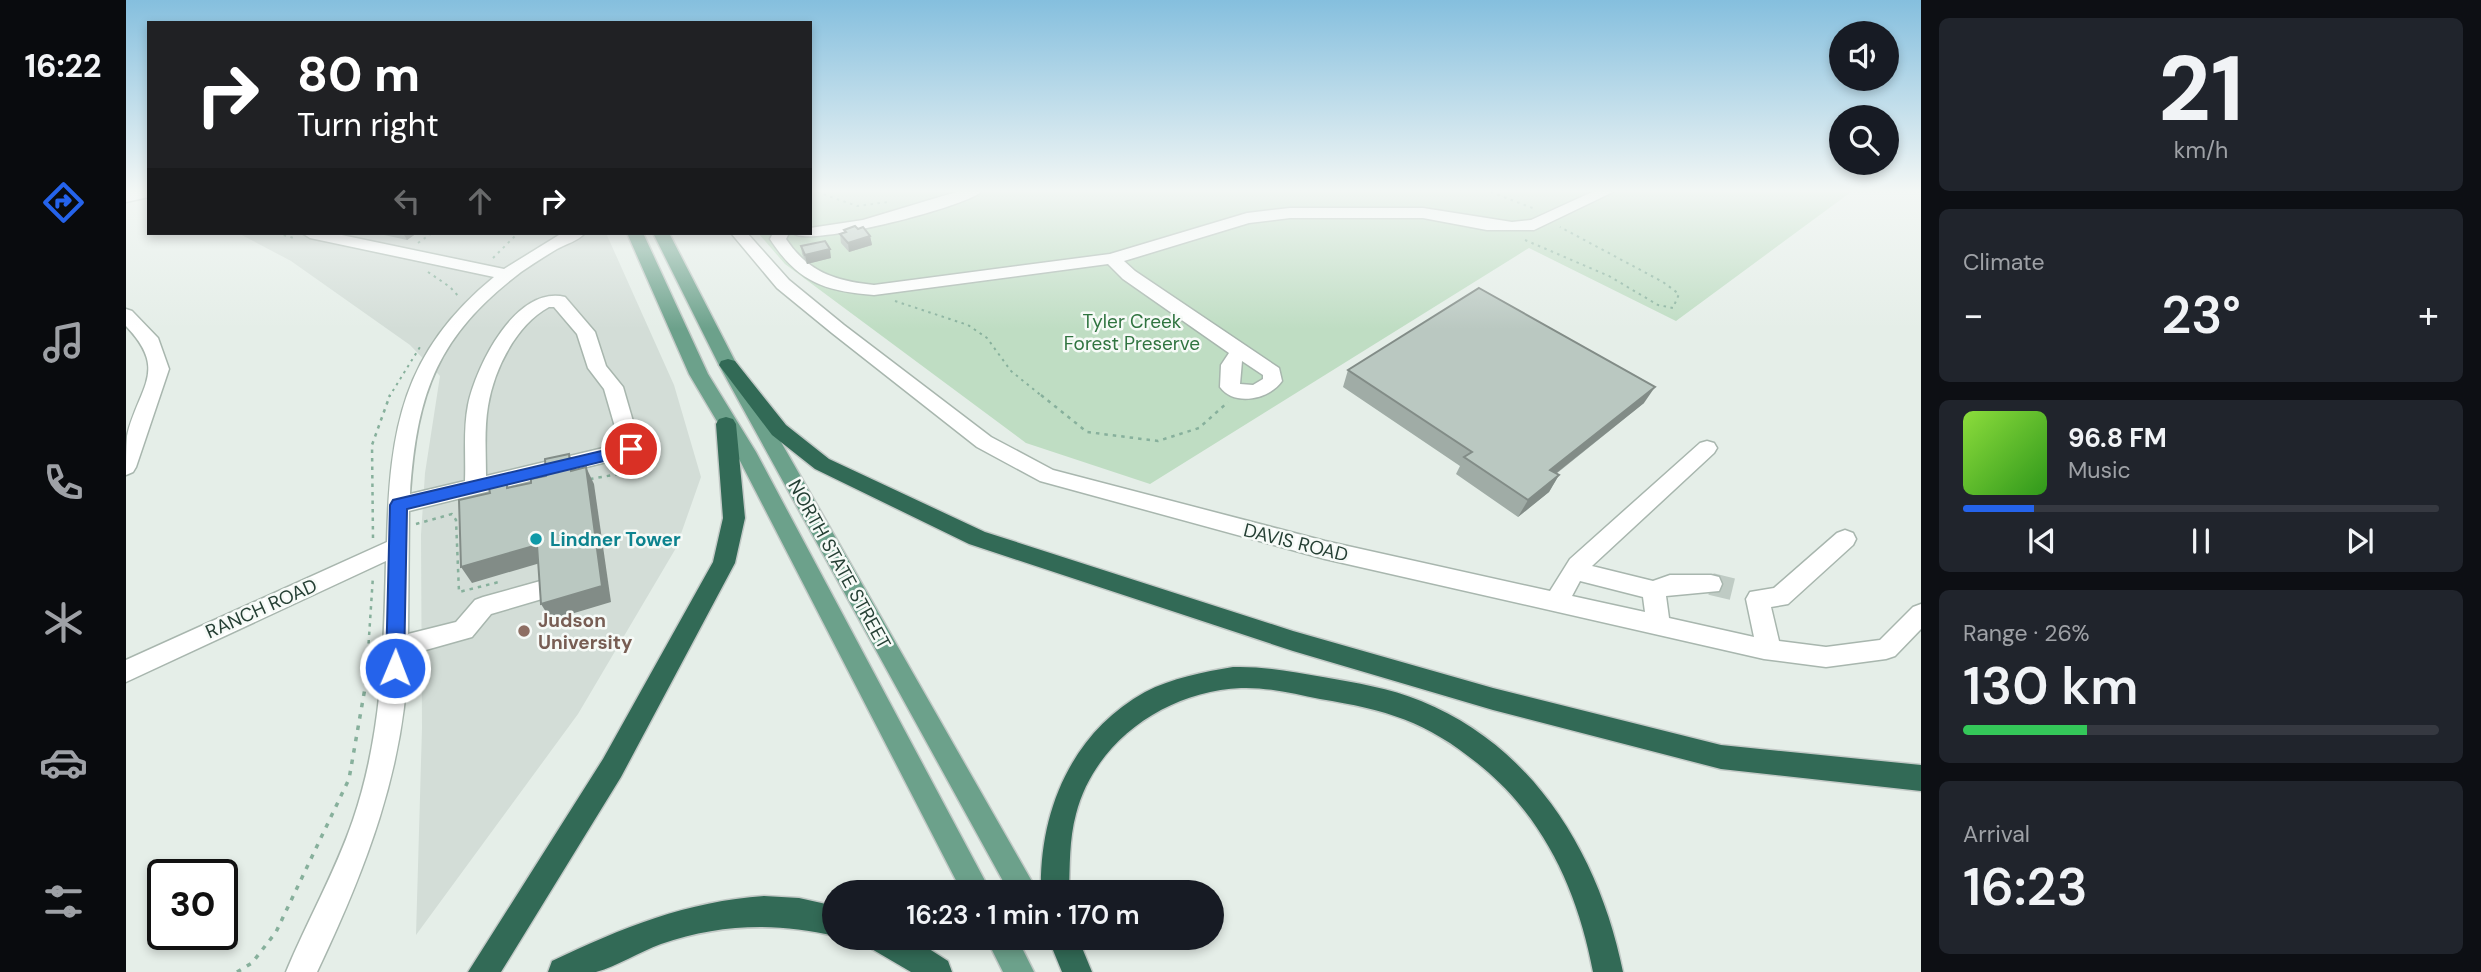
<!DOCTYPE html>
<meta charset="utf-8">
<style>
body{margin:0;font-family:"DM Sans",sans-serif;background:#20242c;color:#f1f3f6;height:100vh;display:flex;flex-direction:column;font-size:26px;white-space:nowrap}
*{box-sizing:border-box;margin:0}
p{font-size:23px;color:#9ea1a6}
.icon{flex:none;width:38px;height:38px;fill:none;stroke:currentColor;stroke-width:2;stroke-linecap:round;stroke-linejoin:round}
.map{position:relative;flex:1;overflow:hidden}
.drawer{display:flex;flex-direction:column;gap:18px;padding:18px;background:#0d0f14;width:560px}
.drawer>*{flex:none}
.top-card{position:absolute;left:21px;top:21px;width:665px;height:214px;border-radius:0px;box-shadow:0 4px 10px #0003;background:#202124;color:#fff;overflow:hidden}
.fabs{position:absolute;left:1703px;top:21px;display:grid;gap:14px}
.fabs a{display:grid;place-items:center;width:70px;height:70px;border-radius:50%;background:#171b24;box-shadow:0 4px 10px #0003;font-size:35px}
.speed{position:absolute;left:21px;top:859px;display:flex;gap:14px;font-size:35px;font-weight:700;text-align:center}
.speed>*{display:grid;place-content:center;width:91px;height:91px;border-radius:50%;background:#171b24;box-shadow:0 4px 10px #0003;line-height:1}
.speed .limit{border:4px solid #111;border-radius:10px;background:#fff;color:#111}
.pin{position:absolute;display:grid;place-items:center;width:60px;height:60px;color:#fff;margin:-30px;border:4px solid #fff;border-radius:50%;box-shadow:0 2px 7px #0007}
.me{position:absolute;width:77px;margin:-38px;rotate:1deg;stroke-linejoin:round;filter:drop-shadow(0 0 5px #0008)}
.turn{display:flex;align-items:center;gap:24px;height:147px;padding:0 35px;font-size:32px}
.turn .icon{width:91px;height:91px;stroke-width:2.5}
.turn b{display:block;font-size:49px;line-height:60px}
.lanes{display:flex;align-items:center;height:66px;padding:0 35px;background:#0003;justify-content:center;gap:35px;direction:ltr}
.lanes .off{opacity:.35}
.big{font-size:52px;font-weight:600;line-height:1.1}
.drawer .widget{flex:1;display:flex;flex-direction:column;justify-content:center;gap:10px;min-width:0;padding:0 24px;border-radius:10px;background:#20242c}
.drawer .dial{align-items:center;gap:0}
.dial b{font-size:91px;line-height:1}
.song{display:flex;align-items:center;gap:21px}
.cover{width:84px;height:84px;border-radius:10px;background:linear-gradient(135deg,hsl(90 70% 55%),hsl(110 70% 35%))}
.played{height:7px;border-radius:4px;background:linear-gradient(90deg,#2563eb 15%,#363941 15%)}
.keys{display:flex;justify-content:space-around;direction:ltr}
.heat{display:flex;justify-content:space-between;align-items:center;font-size:38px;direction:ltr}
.charge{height:10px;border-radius:5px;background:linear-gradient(90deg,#34c759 26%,#363941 0)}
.trip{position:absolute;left:696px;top:880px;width:402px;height:70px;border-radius:35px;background:#171b24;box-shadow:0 4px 10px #0003;font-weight:600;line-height:70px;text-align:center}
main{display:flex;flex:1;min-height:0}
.dock{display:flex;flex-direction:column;width:126px;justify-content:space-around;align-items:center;background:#090b0e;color:#9ea1a6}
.dock .icon{width:49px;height:49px}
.dock .current{color:#2563eb}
.dock b{font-size:32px;color:#f1f3f6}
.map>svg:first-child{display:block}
</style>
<main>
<nav class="dock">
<b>16:22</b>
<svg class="icon current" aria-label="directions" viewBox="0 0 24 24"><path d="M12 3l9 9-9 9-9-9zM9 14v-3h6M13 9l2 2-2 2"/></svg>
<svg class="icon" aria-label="music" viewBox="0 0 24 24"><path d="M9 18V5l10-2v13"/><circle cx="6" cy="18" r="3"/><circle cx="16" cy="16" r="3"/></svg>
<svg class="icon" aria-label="phone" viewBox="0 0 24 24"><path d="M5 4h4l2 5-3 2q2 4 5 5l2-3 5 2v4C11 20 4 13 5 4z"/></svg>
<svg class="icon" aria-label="climate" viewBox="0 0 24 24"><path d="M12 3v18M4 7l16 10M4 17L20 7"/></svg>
<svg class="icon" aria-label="car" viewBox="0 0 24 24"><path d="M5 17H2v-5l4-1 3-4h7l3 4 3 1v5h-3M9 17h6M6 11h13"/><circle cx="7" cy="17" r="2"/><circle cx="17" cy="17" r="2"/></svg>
<svg class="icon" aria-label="filters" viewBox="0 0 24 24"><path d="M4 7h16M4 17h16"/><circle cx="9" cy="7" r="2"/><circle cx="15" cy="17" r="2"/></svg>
</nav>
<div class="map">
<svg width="1795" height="972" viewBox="0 0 1795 972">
<rect width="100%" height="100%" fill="#e5eee8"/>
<polygon fill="#d3ddd7" points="112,233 480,233 548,385 575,477 550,548 452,714 290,935 296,728 295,535 299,473 314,376 284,345 165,261"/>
<polygon fill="#bfddc3" points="684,192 1725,192 1550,321 1403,248 1024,484 900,443 659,264 632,233 684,233"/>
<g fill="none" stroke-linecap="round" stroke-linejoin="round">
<polyline stroke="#bfcbc4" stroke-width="22" stroke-dasharray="22 10" stroke-linecap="butt" points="1585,584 1614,591"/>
<g stroke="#a8b6ae" stroke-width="3">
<g id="minor">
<polygon points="0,192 23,192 23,197 0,202"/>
<path d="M 830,192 L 855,192 C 839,207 681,248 667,233 L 684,233 L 684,228 L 737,220 Z"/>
<path d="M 1466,192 L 1487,192 L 1408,230 L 1361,230 L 1297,218 L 1164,218 L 1123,223 L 998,261 L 1009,271 L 1153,368 L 1156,381 C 1144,399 1108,407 1094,387 L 1095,365 L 1103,353 L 997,279 L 982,264 L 748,295 C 698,291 672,282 644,239 L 647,233 L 663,233 L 660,239 C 682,272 709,281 748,285 L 984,254 L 1121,213 L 1164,208 L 1297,208 L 1386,222 L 1405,220 ZM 1116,361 L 1137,375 L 1137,379 L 1127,385 L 1114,384 Z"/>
<path d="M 176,233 L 206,233 L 378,269 L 433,235 L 459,233 C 452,241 440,244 431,249 C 419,256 407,264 395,272 C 311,336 291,392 284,494 L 339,481 C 340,456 337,430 342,405 C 350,366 390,285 439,297 L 469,332 L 480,366 L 497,387 L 515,449 L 512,454 L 505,456 L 283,511 L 282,634 L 330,622 L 349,600 L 357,597 L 418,580 L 426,582 L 429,589 L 426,596 L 365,614 L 346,637 L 282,655 C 279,769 239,871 191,972 L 160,972 C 181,921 209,873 227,820 C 256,735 258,650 260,561 L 0,682 L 0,660 L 261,542 C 264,428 276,353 368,277 L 184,238 ZM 423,307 L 428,307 L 451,334 L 462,368 L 478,389 L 494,444 L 360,476 C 360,453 358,429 362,406 C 368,369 390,325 423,307 Z"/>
<path d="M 605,233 L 621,233 L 663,280 L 718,325 L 865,437 L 927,470 L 1199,541 L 1424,591 L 1444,559 L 1574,443 L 1581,441 L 1588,443 L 1591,448 L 1588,453 L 1466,566 L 1527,581 L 1544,575 L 1585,575 L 1593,577 L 1596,584 L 1593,591 L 1540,596 L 1543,618 L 1628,637 L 1620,599 L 1624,592 L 1648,588 L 1711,533 L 1719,530 L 1727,533 L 1730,539 L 1727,545 L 1662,604 L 1645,607 L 1653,641 L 1700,647 L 1754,640 L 1787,607 L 1795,604 L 1795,629 L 1769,656 L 1760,659 L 1700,667 L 1638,659 L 1199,559 L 914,481 L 851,447 L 706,333 L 651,288 ZM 1454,581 L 1517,597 L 1519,612 L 1446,596 Z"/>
<path d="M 0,309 L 6,311 L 32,338 L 43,369 L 10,467 L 7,472 L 0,475 C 0,462 0,448 1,436 C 13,386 43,371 0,326 Z"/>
</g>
</g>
<g stroke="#c2c9c6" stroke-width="3">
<g id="major">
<polygon points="501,233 517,233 582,374 630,452 865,892 836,892 611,455 563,374"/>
<polygon points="527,233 543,233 611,365 912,892 883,892 593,365"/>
<polygon points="860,938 891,938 908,972 877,972"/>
</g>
</g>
<g stroke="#c2c9c6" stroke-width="3">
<g id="highway">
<polygon points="602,359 609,361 660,425 703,459 859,532 1167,631 1367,688 1595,745 1795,765 1795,791 1595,769 1367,710 1167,651 843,544 689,469 646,435 593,365 595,361"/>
<polygon points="600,417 607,419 610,424 619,518 609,563 495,777 375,972 342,972 477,759 587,562 597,518 590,424 593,419"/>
<path d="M 1107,667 C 1138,666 1167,672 1197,677 C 1231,683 1263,688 1295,701 C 1409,747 1474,857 1497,972 L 1467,972 C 1452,893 1420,820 1356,767 C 1302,722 1262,710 1194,699 C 1168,694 1142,687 1115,688 C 1042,691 969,740 950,814 C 943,840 944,866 943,892 L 915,892 C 913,812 945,733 1019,692 C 1046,678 1077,672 1107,667 Z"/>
<path d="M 638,896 L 673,898 L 709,906 L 709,936 C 649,922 593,924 535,944 C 513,952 492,966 470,972 C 456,972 437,972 422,972 L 426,961 C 495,928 562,901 638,896 Z"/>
<polygon points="739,938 786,938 822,961 826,972 785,972 744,948"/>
<polygon points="922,938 952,938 966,972 936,972"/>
</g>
</g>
<g stroke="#87b09c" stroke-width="2" stroke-dasharray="2.5 4.5" stroke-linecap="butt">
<polyline points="691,192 731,206 762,202"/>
<polyline points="1365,192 1409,209"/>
<polyline points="151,233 171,239"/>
<polyline points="1399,240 1483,276 1532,305 1547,308 1553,294 1537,282 1434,227"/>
<polyline points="292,243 306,233"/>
<polyline points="367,258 392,233"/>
<polyline points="302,272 324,287 334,298"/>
<polyline points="769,301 842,325 861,338 885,371 917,397"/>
<polyline points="263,397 294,347"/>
</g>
<g stroke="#87b09c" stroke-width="2.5" stroke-dasharray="3.5 5" stroke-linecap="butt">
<polyline points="915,395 961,432 1032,441 1073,428 1102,402"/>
<polyline points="464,479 499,473"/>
<polyline points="290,524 326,514 330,520 333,592 373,582"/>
<polyline points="247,538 246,445 264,395"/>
<polyline points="242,652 247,576"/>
</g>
<polyline stroke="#87b09c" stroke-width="3.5" stroke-dasharray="4.5 7" stroke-linecap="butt" points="111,972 126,963 150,932 223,779 239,688 242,651"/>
<use href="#minor" fill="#fff" fill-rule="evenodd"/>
<use href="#major" fill="#6ca18b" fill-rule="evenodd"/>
<use href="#highway" fill="#326a56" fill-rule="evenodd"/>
</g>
<g fill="#a0aca6">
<polygon points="718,230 744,236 746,245 723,252 715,243 714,234 719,233"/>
<polygon points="249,233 291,233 281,240"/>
<polygon points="675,246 705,258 681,264 676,254"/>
<polygon points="1222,370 1518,403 1430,474 1433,475 1423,492 1392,517 1330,474 1334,466 1217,387"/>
</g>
<g fill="#828c87">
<polygon points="277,233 291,233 281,240"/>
<polygon points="744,236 746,245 723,252 722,243"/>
<polygon points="704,249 705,258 681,264 679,255"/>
<polygon points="1529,387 1518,403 1414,486 1424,470"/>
<polygon points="443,454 451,470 445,471"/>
<polygon points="460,467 468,484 485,602 425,620 415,604"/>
<polygon points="1433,475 1423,492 1392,517 1402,500"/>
<polygon points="411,545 421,561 346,583 335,567"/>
</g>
<g fill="#bac8c1" stroke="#828c87" stroke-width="2">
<polygon points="729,226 732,229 737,227 744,236 722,243 714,234 720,232 718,230"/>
<polygon points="699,241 704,249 679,255 675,246"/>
<polygon points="1353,288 1529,387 1424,470 1433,475 1402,500 1338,457 1346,452 1222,370"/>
<polygon points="443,454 445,471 460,467 476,586 415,604 411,545 335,567 333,500 364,493 363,488 381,484 381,488 405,483 405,479 420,476 419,459"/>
</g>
<linearGradient id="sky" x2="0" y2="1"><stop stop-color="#85bfde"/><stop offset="0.58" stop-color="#f3f7f5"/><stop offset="1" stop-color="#f3f7f5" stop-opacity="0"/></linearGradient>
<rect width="1795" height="329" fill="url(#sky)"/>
<polygon fill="#2563eb" stroke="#184099" stroke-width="2" points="505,444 511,445 513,449 511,453 281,509 278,668 275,674 269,676 262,674 260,668 264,505 267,500"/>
<circle fill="#0f9aa8" stroke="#f6faf7" stroke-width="2.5" cx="410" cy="539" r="7"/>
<circle fill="#8d6e63" stroke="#f6faf7" stroke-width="2.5" cx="398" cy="631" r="7"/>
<g text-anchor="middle" stroke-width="5" stroke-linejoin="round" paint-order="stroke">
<g font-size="19" fill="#307440" stroke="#f6faf7">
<text x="1006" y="328">Tyler Creek<tspan x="1006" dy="22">Forest Preserve</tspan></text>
</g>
<g font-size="19" font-weight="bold" fill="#0d838f" stroke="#f6faf7" text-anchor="start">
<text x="424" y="546">Lindner Tower</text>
</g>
<g font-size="19" fill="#253f34" stroke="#f6faf7">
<text transform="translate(1170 542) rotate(14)" y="7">DAVIS ROAD</text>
<text transform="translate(714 564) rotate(61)" y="7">NORTH STATE STREET</text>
<text transform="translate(135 608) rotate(-24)" y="7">RANCH ROAD</text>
</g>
<g font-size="19" font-weight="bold" fill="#785e54" stroke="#f6faf7" text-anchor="start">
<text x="412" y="627">Judson<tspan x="412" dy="22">University</tspan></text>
</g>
</g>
</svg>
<div class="fabs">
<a><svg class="icon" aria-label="sound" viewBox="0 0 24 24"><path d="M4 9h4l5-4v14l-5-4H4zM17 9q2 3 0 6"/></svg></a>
<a><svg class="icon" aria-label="search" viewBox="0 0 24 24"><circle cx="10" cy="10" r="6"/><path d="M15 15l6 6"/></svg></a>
</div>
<div class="speed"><div class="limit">30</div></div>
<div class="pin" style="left:505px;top:449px;background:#d93025"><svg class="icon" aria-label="arrive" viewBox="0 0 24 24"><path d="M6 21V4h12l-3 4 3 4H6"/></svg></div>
<svg class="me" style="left:269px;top:668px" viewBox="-20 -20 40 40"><circle r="17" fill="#2563eb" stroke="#fff" stroke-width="3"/><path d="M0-11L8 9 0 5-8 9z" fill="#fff"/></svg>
<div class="trip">16:23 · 1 min · 170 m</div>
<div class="top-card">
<div class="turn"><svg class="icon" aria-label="right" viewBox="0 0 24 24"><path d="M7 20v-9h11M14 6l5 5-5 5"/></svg><div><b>80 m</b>Turn right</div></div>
<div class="lanes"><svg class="icon off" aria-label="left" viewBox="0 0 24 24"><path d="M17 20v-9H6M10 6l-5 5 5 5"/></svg><svg class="icon off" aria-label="ahead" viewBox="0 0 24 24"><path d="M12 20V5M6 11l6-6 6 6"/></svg><svg class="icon" aria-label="right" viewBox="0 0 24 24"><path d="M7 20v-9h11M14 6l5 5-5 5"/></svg></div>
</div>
</div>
<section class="drawer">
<div class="widget dial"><b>21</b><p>km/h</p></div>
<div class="widget"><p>Climate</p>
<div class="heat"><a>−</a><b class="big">23°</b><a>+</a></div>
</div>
<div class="widget">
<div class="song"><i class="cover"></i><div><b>96.8 FM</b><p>Music</p></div></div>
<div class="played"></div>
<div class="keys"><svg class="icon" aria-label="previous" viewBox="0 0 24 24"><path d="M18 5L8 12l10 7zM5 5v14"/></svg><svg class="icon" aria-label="pause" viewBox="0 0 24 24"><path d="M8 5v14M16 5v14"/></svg><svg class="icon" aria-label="next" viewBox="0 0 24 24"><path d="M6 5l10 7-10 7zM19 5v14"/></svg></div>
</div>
<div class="widget"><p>Range · 26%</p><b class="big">130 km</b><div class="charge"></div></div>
<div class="widget"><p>Arrival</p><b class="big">16:23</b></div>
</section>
</main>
